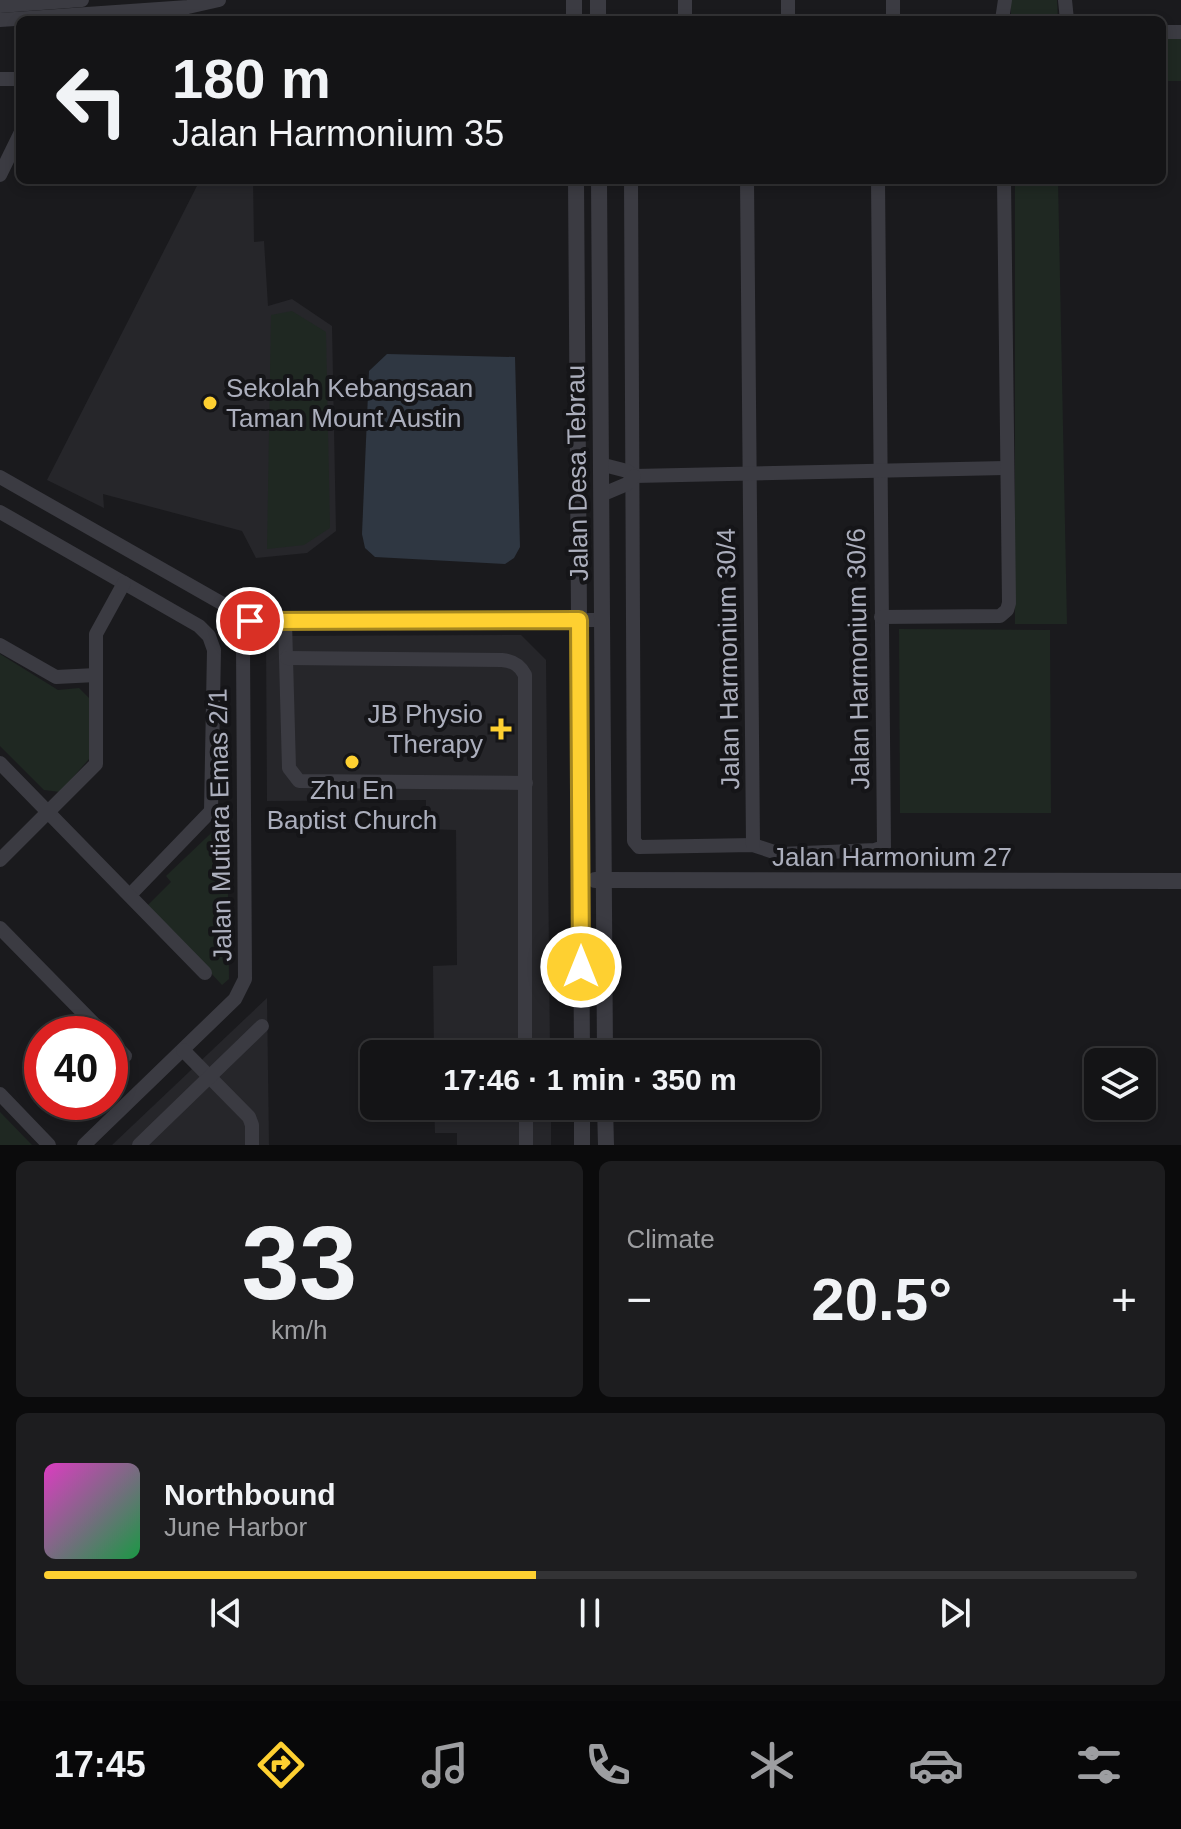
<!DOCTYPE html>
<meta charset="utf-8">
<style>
body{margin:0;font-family:Arial,sans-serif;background:#1d1d1f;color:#f1f3f6;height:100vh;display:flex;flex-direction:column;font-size:30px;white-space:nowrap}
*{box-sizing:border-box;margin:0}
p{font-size:26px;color:#9d9ea1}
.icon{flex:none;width:44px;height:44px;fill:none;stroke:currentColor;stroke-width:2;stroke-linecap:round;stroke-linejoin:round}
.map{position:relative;height:1145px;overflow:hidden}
.side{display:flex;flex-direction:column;gap:16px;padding:16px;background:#0b0b0c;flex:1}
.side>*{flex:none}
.top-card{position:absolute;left:16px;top:16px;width:1150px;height:168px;border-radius:12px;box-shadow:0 4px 12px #0003,0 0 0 2px #333335;background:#141416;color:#f1f3f6;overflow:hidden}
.controls{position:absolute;left:1084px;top:1048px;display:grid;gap:16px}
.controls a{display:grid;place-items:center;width:72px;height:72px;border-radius:12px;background:#141416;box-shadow:0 4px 12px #0003,0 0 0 2px #333335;font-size:40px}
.speed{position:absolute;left:24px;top:1016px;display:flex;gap:16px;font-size:40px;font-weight:700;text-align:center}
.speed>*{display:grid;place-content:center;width:104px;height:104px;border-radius:50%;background:#141416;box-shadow:0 4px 12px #0003,0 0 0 2px #333335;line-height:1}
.speed .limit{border:12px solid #d22;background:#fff;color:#111}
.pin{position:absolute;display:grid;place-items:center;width:68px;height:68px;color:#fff;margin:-34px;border:4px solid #fff;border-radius:50%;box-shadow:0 2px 8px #0007}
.me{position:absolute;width:88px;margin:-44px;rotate:0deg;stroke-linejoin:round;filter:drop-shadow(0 0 6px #0008)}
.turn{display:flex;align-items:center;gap:28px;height:168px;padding:0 24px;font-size:36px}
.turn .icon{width:104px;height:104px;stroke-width:2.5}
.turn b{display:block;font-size:56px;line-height:68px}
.big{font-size:60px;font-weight:600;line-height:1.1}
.side .tile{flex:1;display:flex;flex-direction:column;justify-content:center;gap:12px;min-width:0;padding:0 28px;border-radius:12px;background:#1d1d1f}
.side .dial{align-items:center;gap:0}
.dial b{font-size:104px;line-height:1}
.song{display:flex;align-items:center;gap:24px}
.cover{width:96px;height:96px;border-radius:12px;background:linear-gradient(135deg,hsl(310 70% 55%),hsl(140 70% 35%))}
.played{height:8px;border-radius:4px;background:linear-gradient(90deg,#fed031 45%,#333335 45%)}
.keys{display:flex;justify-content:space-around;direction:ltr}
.heat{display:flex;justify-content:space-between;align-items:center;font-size:44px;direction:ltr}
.side .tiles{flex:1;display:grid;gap:16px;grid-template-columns:1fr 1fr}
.tile:last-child{grid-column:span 2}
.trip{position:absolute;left:360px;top:1040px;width:460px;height:80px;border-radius:12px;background:#141416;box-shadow:0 4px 12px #0003,0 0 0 2px #333335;font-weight:600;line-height:80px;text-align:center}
.tabs{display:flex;height:128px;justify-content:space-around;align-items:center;background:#080809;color:#9d9ea1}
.tabs .icon{width:56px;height:56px}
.tabs .current{color:#fed031}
.tabs b{font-size:36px;color:#f1f3f6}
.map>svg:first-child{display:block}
</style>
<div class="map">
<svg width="1181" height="1145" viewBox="0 0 1181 1145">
<rect width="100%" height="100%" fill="#1a1a1d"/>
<g fill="#26262a">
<polygon points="200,180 253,180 254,242 264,241 268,306 292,299 332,326 336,531 307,553 256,558 242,531 103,494 104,508 47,480"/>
<polygon points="521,635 546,660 550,1054 434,1054 433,966 457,965 456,830 426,829 426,800 267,801 266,636"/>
<polygon points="267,998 269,1145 112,1145"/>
<polygon points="434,1106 551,1106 551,1145 457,1145 457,1133 435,1133"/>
</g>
<g fill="#1f2822">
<polygon points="1011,0 1057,0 1058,20 1011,20"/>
<rect x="1162" y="36" width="19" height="45"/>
<polygon points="1015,180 1058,180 1067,624 1015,624"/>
<polygon points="292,311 326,332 330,528 304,545 267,549 271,315"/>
<polygon points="899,629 1050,630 1051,813 900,813"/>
<polygon points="0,654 58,690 79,688 90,699 89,759 60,792 44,790 0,746"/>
<polygon points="227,818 229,979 222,985 148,905 171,882 166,876"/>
<polygon points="0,1112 32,1145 0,1145"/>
</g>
<polygon fill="#2f3742" points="387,354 515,357 520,547 514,558 505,564 375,557 365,548 362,534 369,371"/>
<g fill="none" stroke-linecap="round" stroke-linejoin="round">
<g stroke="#3b3b42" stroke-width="14">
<polyline points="685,0 685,20"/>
<polyline points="893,0 893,20"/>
<polyline points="1065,0 1067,20"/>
<polyline points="0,6 82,0"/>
<polyline points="0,20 188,7 219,0"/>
<polyline points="788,20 788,0"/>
<polyline points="1002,20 1005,0"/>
<polyline points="1162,32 1181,32"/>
<polyline points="0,79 20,79"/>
<polyline points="0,175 20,134"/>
<polyline points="631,180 634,841 639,847 753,845 780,854 875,850 884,847 878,180"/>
<polyline points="747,180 753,845"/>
<polyline points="600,464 627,471 634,476 1005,468"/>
<polyline points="0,477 223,604 236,621 243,646 245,979 235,999 84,1145"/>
<polyline points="601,495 627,484 634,476"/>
<polyline points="0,512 199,626 209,636 214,650 211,811 130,895"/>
<polyline points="881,617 1000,616 1007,610 1009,603 1004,180"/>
<polyline points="236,621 602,620"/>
<polyline points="285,622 289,768 299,781 526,783"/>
<polyline points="0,645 56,677 96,675"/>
<path d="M 287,658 L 502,660 C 513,661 520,665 525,675 L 525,1054"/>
<polyline points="0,763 205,973"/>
<polyline points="0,860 96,764 96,634 124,583"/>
<polyline points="0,928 104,1034"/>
<polyline points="110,1040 125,1056"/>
<polyline points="183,1050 249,1117 252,1125 252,1145"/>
<polyline points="0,1094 49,1145"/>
<polyline points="526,1106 526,1145"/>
<polyline points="139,1145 262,1026"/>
</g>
<g stroke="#3b3b42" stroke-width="16">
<polyline points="574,0 574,20"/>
<polyline points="598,0 598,20"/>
<polyline points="576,180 582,1054"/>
<polyline points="599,180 605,1054"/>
<polyline points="595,880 1181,881"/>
<polyline points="582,1106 582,1145"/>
<polyline points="605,1106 606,1145"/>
</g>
</g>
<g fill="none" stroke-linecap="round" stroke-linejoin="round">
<g stroke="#a58720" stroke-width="20">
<polyline id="route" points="250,621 579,620 581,967"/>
</g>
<use href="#route" stroke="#fed031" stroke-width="14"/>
</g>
<g fill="#fed031" stroke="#151518" stroke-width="3">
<circle cx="210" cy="403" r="8"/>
<path d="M497 717h8v8h8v8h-8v8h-8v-8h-8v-8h8z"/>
<circle cx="352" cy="762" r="8"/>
</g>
<g text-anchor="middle" stroke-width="8" stroke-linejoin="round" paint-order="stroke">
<g font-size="26" fill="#acafbd" stroke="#151518" text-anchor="start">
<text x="226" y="397">Sekolah Kebangsaan<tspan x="226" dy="30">Taman Mount Austin</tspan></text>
<text x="483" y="723" text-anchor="end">JB Physio<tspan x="483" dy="30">Therapy</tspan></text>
<text x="352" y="799" text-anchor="middle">Zhu En<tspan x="352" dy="30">Baptist Church</tspan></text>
</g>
<g font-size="26" fill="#acafbd" stroke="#151518">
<text transform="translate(577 473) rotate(-91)" y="9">Jalan Desa Tebrau</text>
<text transform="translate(728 659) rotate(-91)" y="9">Jalan Harmonium 30/4</text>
<text transform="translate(858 659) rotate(-91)" y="9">Jalan Harmonium 30/6</text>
<text transform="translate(220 825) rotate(-91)" y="9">Jalan Mutiara Emas 2/1</text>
<text x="892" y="866">Jalan Harmonium 27</text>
</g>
</g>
</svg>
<div class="controls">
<a><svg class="icon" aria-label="layers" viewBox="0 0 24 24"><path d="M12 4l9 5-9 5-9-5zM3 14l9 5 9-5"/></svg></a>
</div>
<div class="speed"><div class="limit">40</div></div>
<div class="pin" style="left:250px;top:621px;background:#d93025"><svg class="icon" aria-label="arrive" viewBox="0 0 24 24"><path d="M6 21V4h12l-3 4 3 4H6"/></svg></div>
<svg class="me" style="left:581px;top:967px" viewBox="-20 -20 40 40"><circle r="17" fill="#fed031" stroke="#fff" stroke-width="3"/><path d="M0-11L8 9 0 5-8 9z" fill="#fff"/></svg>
<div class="trip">17:46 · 1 min · 350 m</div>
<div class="top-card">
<div class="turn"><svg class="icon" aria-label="left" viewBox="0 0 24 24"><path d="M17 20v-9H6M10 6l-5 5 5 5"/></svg><div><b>180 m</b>Jalan Harmonium 35</div></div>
</div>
</div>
<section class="side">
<div class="tiles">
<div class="tile dial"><b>33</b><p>km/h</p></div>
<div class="tile"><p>Climate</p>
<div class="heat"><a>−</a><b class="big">20.5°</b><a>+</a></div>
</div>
<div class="tile">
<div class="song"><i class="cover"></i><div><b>Northbound</b><p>June Harbor</p></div></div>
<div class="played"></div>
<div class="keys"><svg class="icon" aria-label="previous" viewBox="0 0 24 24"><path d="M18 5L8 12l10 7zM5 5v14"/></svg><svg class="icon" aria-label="pause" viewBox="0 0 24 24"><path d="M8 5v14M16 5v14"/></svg><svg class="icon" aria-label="next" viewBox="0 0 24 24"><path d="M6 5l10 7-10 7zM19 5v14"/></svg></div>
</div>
</div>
</section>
<nav class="tabs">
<b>17:45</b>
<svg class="icon current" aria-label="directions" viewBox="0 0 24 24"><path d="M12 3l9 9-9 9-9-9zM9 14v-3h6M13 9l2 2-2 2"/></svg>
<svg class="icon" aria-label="music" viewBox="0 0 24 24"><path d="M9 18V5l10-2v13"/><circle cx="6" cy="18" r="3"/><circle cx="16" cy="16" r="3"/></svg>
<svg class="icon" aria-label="phone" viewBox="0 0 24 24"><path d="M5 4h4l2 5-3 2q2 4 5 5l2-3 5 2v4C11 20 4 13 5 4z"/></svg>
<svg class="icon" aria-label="climate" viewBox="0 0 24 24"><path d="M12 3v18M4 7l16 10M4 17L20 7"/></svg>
<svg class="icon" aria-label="car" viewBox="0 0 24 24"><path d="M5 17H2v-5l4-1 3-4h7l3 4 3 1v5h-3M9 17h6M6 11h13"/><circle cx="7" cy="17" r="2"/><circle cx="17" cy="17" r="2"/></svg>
<svg class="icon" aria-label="filters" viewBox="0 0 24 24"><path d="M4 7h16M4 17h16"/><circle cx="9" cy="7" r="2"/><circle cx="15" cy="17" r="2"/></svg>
</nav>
